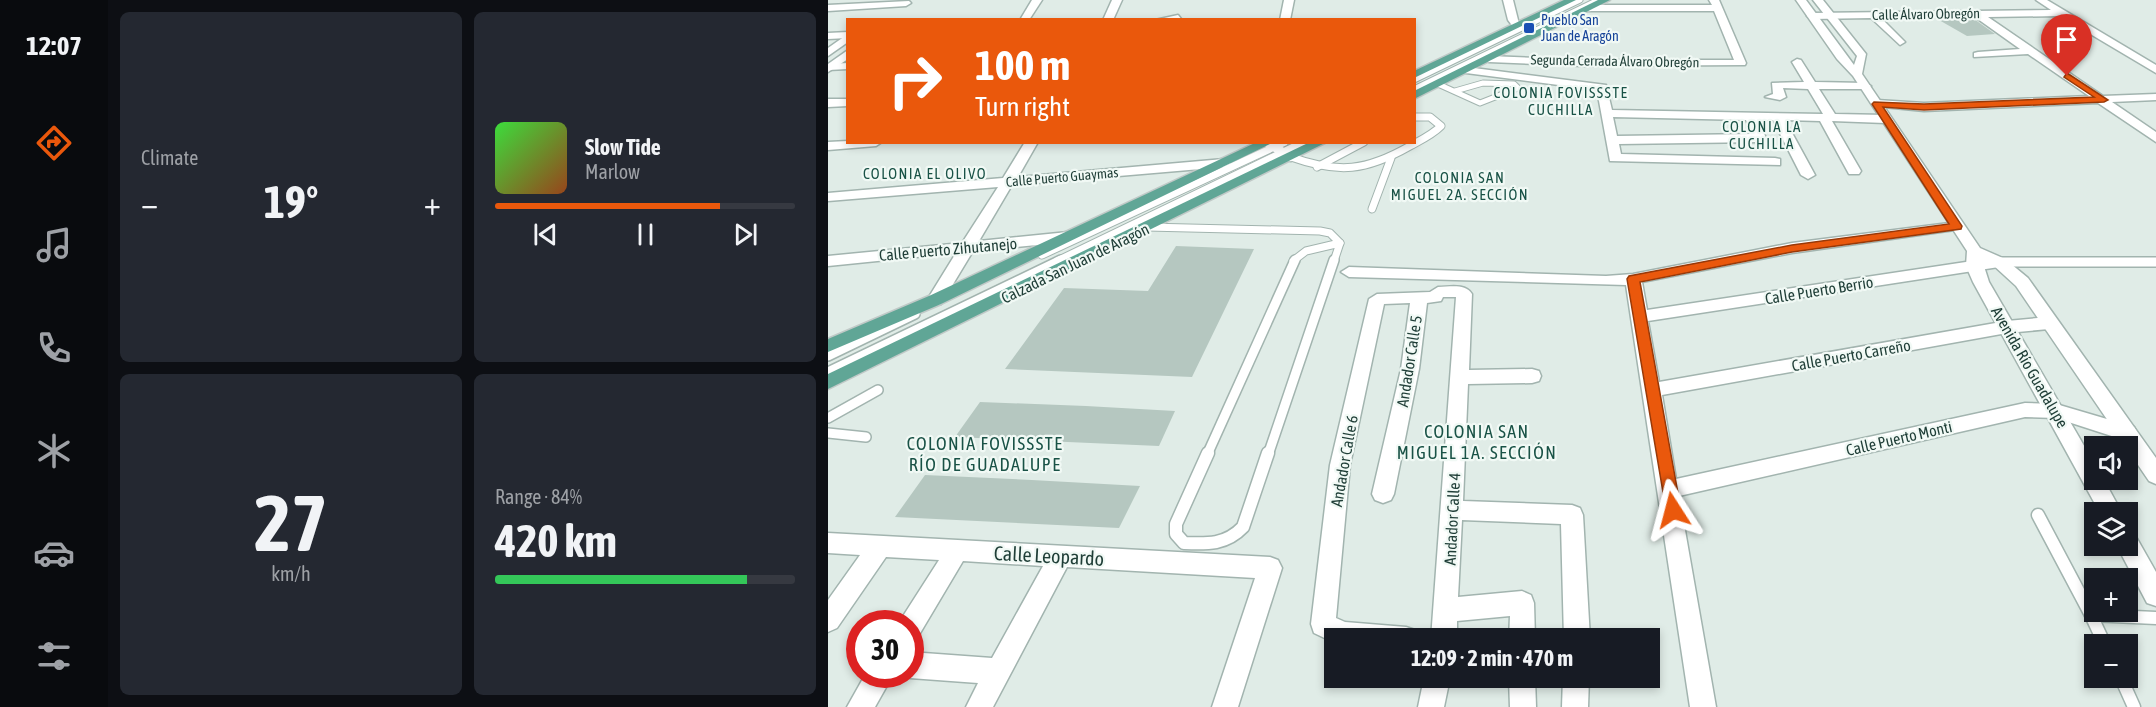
<!DOCTYPE html>
<meta charset="utf-8">
<style>
body{margin:0;font-family:"Asap Condensed",sans-serif;background:#242831;color:#f1f3f6;height:100vh;display:flex;flex-direction:column;font-size:22px;white-space:nowrap}
*{box-sizing:border-box;margin:0}
p{font-size:20px;color:#9ea1a6}
.icon{flex:none;width:33px;height:33px;fill:none;stroke:currentColor;stroke-width:2;stroke-linecap:round;stroke-linejoin:round}
.map{position:relative;flex:1;overflow:hidden}
.side{display:flex;flex-direction:column;gap:12px;padding:12px;background:#0d0f14;width:720px}
.side>*{flex:none}
.top-card{position:absolute;left:18px;top:18px;width:570px;height:126px;border-radius:0px;box-shadow:0 3px 9px #0003;background:#ea580c;color:#fff;overflow:hidden}
.controls{position:absolute;left:1256px;top:436px;display:grid;gap:12px}
.controls a{display:grid;place-items:center;width:54px;height:54px;border-radius:0px;background:#171b24;box-shadow:0 3px 9px #0003;font-size:30px}
.speed{position:absolute;left:18px;top:610px;display:flex;gap:12px;font-size:30px;font-weight:700;text-align:center}
.speed>*{display:grid;place-content:center;width:78px;height:78px;border-radius:50%;background:#171b24;box-shadow:0 3px 9px #0003;line-height:1}
.speed .limit{border:9px solid #d22;background:#fff;color:#111}
.pin{position:absolute;display:grid;place-items:center;width:51px;height:51px;color:#fff;margin:-62px -26px;border-radius:50% 50% 50% 0;rotate:-45deg;box-shadow:0 0 6px #0007}
.pin .icon{rotate:45deg}
.me{position:absolute;width:66px;margin:-33px;rotate:351deg;stroke-linejoin:round;filter:drop-shadow(0 0 4px #0008)}
.turn{display:flex;align-items:center;gap:21px;height:126px;padding:0 30px;font-size:27px}
.turn .icon{width:78px;height:78px;stroke-width:2.5}
.turn b{display:block;font-size:42px;line-height:51px}
.big{font-size:45px;font-weight:700;line-height:1.1}
.side .card{flex:1;display:flex;flex-direction:column;justify-content:center;gap:9px;min-width:0;padding:0 21px;border-radius:9px;background:#242831}
.side .dial{align-items:center;gap:0}
.dial b{font-size:78px;line-height:1}
.song{display:flex;align-items:center;gap:18px}
.cover{width:72px;height:72px;border-radius:9px;background:linear-gradient(135deg,hsl(120 70% 55%),hsl(20 70% 35%))}
.played{height:6px;border-radius:3px;background:linear-gradient(90deg,#ea580c 75%,#363941 75%)}
.keys{display:flex;justify-content:space-around;direction:ltr}
.heat{display:flex;justify-content:space-between;align-items:center;font-size:33px;direction:ltr}
.charge{height:9px;border-radius:4px;background:linear-gradient(90deg,#34c759 84%,#363941 0)}
.side .tiles{flex:1;display:grid;gap:12px;grid-template-columns:repeat(2,1fr)}
.trip{position:absolute;left:496px;top:628px;width:336px;height:60px;border-radius:0px;background:#171b24;box-shadow:0 3px 9px #0003;font-weight:700;line-height:60px;text-align:center}
main{display:flex;flex:1;min-height:0}
.menu{display:flex;flex-direction:column;width:108px;justify-content:space-around;align-items:center;background:#090b0e;color:#9ea1a6}
.menu .icon{width:42px;height:42px}
.menu .selected{color:#ea580c}
.menu b{font-size:27px;color:#f1f3f6}
.map>svg:first-child{display:block}
</style>
<main>
<nav class="menu">
<b>12:07</b>
<svg class="icon selected" aria-label="directions" viewBox="0 0 24 24"><path d="M12 3l9 9-9 9-9-9zM9 14v-3h6M13 9l2 2-2 2"/></svg>
<svg class="icon" aria-label="music" viewBox="0 0 24 24"><path d="M9 18V5l10-2v13"/><circle cx="6" cy="18" r="3"/><circle cx="16" cy="16" r="3"/></svg>
<svg class="icon" aria-label="phone" viewBox="0 0 24 24"><path d="M5 4h4l2 5-3 2q2 4 5 5l2-3 5 2v4C11 20 4 13 5 4z"/></svg>
<svg class="icon" aria-label="climate" viewBox="0 0 24 24"><path d="M12 3v18M4 7l16 10M4 17L20 7"/></svg>
<svg class="icon" aria-label="car" viewBox="0 0 24 24"><path d="M5 17H2v-5l4-1 3-4h7l3 4 3 1v5h-3M9 17h6M6 11h13"/><circle cx="7" cy="17" r="2"/><circle cx="17" cy="17" r="2"/></svg>
<svg class="icon" aria-label="filters" viewBox="0 0 24 24"><path d="M4 7h16M4 17h16"/><circle cx="9" cy="7" r="2"/><circle cx="15" cy="17" r="2"/></svg>
</nav>
<section class="side">
<div class="tiles">
<div class="card"><p>Climate</p>
<div class="heat"><a>−</a><b class="big">19°</b><a>+</a></div>
</div>
<div class="card">
<div class="song"><i class="cover"></i><div><b>Slow Tide</b><p>Marlow</p></div></div>
<div class="played"></div>
<div class="keys"><svg class="icon" aria-label="previous" viewBox="0 0 24 24"><path d="M18 5L8 12l10 7zM5 5v14"/></svg><svg class="icon" aria-label="pause" viewBox="0 0 24 24"><path d="M8 5v14M16 5v14"/></svg><svg class="icon" aria-label="next" viewBox="0 0 24 24"><path d="M6 5l10 7-10 7zM19 5v14"/></svg></div>
</div>
<div class="card dial"><b>27</b><p>km/h</p></div>
<div class="card"><p>Range · 84%</p><b class="big">420 km</b><div class="charge"></div></div>
</div>
</section>
<div class="map">
<svg width="1328" height="707" viewBox="0 0 1328 707">
<rect width="100%" height="100%" fill="#e0ece7"/>
<g fill="#b5c7c0">
<polygon points="1146,19 1167,34 1139,36 1111,20"/>
<polygon points="348,246 426,249 364,377 177,369 236,288 320,291"/>
<polygon points="152,402 258,406 347,411 331,446 127,437"/>
<polygon points="97,475 204,480 312,486 291,528 67,517"/>
</g>
<g fill="none" stroke-linecap="round" stroke-linejoin="round">
<g stroke="#a2b4af" stroke-width="7">
<g id="service-far3">
<polyline points="586,80 752,0"/>
<polyline points="610,84 652,103 690,88 686,84 655,83 627,91"/>
<polyline points="586,89 770,0"/>
</g>
</g>
<g stroke="#a2b4af" stroke-width="9">
<g id="service-far2">
<path d="M 463,157 C 511,174 538,171 582,146 C 593,140 604,135 613,126 L 602,117 L 586,117"/>
<polyline points="489,167 536,142"/>
<polyline points="544,209 563,158"/>
<polyline points="319,227 492,231 502,233 512,243"/>
<polyline points="214,255 457,142"/>
<polyline points="229,261 476,142"/>
<polyline points="465,261 478,251 512,243 506,261"/>
</g>
</g>
<g stroke="#a2b4af" stroke-width="12">
<g id="service-far1">
<polyline points="1171,262 1328,262"/>
<polyline points="0,356 87,314"/>
<polyline points="0,372 233,260"/>
<polyline points="0,418 50,390"/>
<polyline points="0,433 38,437"/>
<polyline points="379,455 467,260"/>
<polyline points="440,455 506,260"/>
</g>
</g>
<g stroke="#a2b4af" stroke-width="15">
<g id="service">
<path d="M 380,453 L 348,524 L 348,534 L 356,543 C 379,544 398,545 415,527 L 440,453"/>
<polyline points="1210,515 1263,615 1328,618"/>
<polyline points="1263,615 1277,645"/>
<polyline points="1293,678 1306,707"/>
</g>
</g>
<g stroke="#a2b4af" stroke-width="3">
<g id="minor">
<polygon points="204,0 214,0 201,20 192,20"/>
<polygon points="284,0 294,0 285,20 275,20"/>
<polygon points="456,0 466,0 462,20 452,20"/>
<polygon points="675,0 685,0 692,28 686,28 680,20"/>
<polygon points="881,0 891,0 918,63 917,65 754,66 661,62 656,59 661,56 754,60 906,60 886,11 761,11 756,8 761,5 884,5"/>
<polygon points="1208,0 1219,0 1328,65 1328,73 1232,16 1160,17 1275,96 1328,94 1328,100 1284,102 1328,132 1328,142 1270,103 1096,111 1045,106 1045,102 1049,100 1096,103 1261,96 1200,54 1146,57 1146,53 1150,52 1192,49 1147,17 1053,18 1077,42 1072,45 1043,18 984,19 979,16 984,13 1223,10"/>
<polygon points="350,15 354,20 327,20"/>
<polygon points="20,32 20,38 0,39 0,33"/>
<path d="M 969,59 L 973,60 L 987,82 L 1037,83 L 1043,86 L 1037,89 L 991,89 L 1007,114 L 1057,115 L 1063,119 L 1057,123 L 1004,121 L 1033,171 L 1031,174 L 1021,174 L 992,121 L 957,120 L 987,175 L 980,179 L 973,175 L 945,120 L 930,120 L 938,138 L 932,142 L 791,144 L 793,154 L 947,158 L 952,159 L 952,165 L 782,161 L 769,90 L 638,73 L 633,70 L 638,67 L 778,85 L 784,110 L 995,114 L 980,89 L 955,88 L 958,97 L 952,100 L 937,97 L 945,94 L 944,83 L 976,82 L 964,62 ZM 785,117 L 918,120 L 924,134 L 789,136 Z"/>
<polygon points="20,63 20,69 0,70 0,64"/>
<polygon points="0,99 20,99 20,106 0,107"/>
<polygon points="20,141 20,142 54,142 48,146 0,150 0,142"/>
<polygon points="197,142 210,142 190,177 396,159 403,163 396,167 184,185 151,241 240,232 248,237 240,242 145,251 113,304 107,305 99,300 128,253 0,266 0,256 134,243 170,187 0,201 0,193 175,178"/>
<polygon points="431,142 447,142 470,157 463,161 458,160"/>
<polygon points="1129,222 1134,223 1136,226 1134,229 964,253 814,282 819,310 1171,257 1179,262 1171,267 820,321 831,382 1179,321 1221,317 1230,323 1221,329 1179,333 834,395 848,479 1197,403 1228,404 1306,427 1309,433 1306,439 1299,441 1228,418 1197,417 851,496 888,707 862,707 798,285 521,277 513,272 521,267 778,276 805,274 964,243"/>
<path d="M 610,287 C 622,287 637,283 644,294 L 641,370 L 704,369 L 711,371 L 713,376 L 711,381 L 704,383 L 640,384 L 635,501 L 744,505 L 752,508 L 755,515 L 762,639 L 736,639 L 733,524 L 634,520 L 630,597 L 694,591 L 703,595 L 706,603 L 707,639 L 681,639 L 682,616 L 629,621 L 629,639 L 603,639 L 628,297 L 615,297 L 613,301 L 599,303 L 591,369 L 566,494 L 563,500 L 555,503 L 547,500 L 544,494 L 573,369 L 582,303 L 556,304 L 522,465 L 508,618 L 517,622 L 578,627 L 587,630 L 591,639 L 507,639 L 507,643 L 486,633 L 483,624 L 502,465 L 541,299 L 549,294 L 602,292 Z"/>
<polygon points="0,533 442,557 450,560 454,568 410,707 384,707 427,578 239,567 165,707 138,707 150,683 82,678 75,675 82,675 82,652 164,658 215,566 135,561 91,635 82,638 82,624 70,624 111,560 58,557 9,628 0,632 0,600 32,555 0,553"/>
<polygon points="37,675 65,675 47,707 19,707"/>
<polygon points="596,678 622,678 616,707 590,707"/>
<polygon points="681,678 707,678 708,707 682,707"/>
<polygon points="735,678 761,678 760,707 734,707"/>
</g>
</g>
<g stroke="#a2b4af" stroke-width="3">
<g id="tertiary">
<polygon points="968,0 978,0 1026,65 1029,56 985,0 995,0 1038,54 1034,74 1152,248 1177,259 1200,278 1328,458 1328,484 1321,481 1188,286 1165,265 1154,260 1161,282 1266,463 1266,480 1276,480 1294,513 1272,513 1145,282 1138,266 1139,251 1025,76 1009,59"/>
<polygon points="81,1 83,3 78,6 0,11 0,5"/>
<polygon points="20,34 20,42 0,56 0,48"/>
<polygon points="20,50 20,59 0,72 0,64"/>
<polygon points="1299,532 1307,535 1328,572 1328,606 1319,603 1289,546 1299,546"/>
</g>
</g>
<g stroke="#c0c9c7" stroke-width="3">
<g id="primary">
<polygon points="736,0 748,0 586,78 586,71"/>
<polygon points="770,0 782,0 586,99 586,91"/>
<polygon points="429,142 446,142 113,304 0,352 0,339 101,296"/>
<polygon points="482,142 499,142 0,389 0,374"/>
</g>
</g>
<use href="#service-far3" stroke="#fff" stroke-width="5"/>
<use href="#service-far2" stroke="#fff" stroke-width="7"/>
<use href="#service-far1" stroke="#fff" stroke-width="9"/>
<use href="#service" stroke="#fff" stroke-width="12"/>
<use href="#minor" fill="#fff" fill-rule="evenodd"/>
<use href="#tertiary" fill="#fff" fill-rule="evenodd"/>
<use href="#primary" fill="#60a696" fill-rule="evenodd"/>
</g>
<polygon fill="#ea580c" stroke="#983908" stroke-width="1.5" points="1239,73 1280,100 1276,102 1096,110 1055,107 1134,226 1133,229 964,252 812,282 853,510 851,516 839,516 799,279 801,276 964,245 1121,224 1044,104 1046,102 1096,104 1266,97 1236,77"/>
<rect fill="#1a4fb4" stroke="#f1f9f5" stroke-width="2" x="695" y="22" width="12" height="12" rx="3"/>
<g text-anchor="middle" stroke-width="4.5" stroke-linejoin="round" paint-order="stroke">
<g font-size="14" fill="#1f3e37" stroke="#f1f9f5">
<text transform="translate(1098 14) rotate(-1)" y="5">Calle Álvaro Obregón</text>
<text transform="translate(787 61) rotate(1)" y="5">Segunda Cerrada Álvaro Obregón</text>
<text transform="translate(234 177) rotate(-5)" y="5">Calle Puerto Guaymas</text>
</g>
<g font-size="14" fill="#164399" stroke="#f1f9f5" text-anchor="start">
<text x="713" y="25">Pueblo San<tspan x="713" dy="16">Juan de Aragón</tspan></text>
</g>
<g font-size="15" letter-spacing="1.5" fill="#195246" stroke="#f1f9f5">
<text x="733" y="98">COLONIA FOVISSSTE<tspan x="733" dy="17">CUCHILLA</tspan></text>
<text x="934" y="132">COLONIA LA<tspan x="934" dy="17">CUCHILLA</tspan></text>
<text x="97" y="179">COLONIA EL OLIVO</text>
<text x="632" y="183">COLONIA SAN<tspan x="632" dy="17">MIGUEL 2A. SECCIÓN</tspan></text>
</g>
<g font-size="16" fill="#1f3e37" stroke="#f1f9f5">
<text transform="translate(120 249) rotate(-5)" y="6">Calle Puerto Zihutanejo</text>
<text transform="translate(247 263) rotate(-26)" y="6">Calzada San Juan de Aragón</text>
<text transform="translate(991 290) rotate(-9)" y="6">Calle Puerto Berrio</text>
<text transform="translate(1023 355) rotate(-10)" y="6">Calle Puerto Carreño</text>
<text transform="translate(581 361) rotate(-81)" y="6">Andador Calle 5</text>
<text transform="translate(1202 367) rotate(60)" y="6">Avenida Río Guadalupe</text>
<text transform="translate(1071 438) rotate(-13)" y="6">Calle Puerto Monti</text>
<text transform="translate(516 461) rotate(-80)" y="6">Andador Calle 6</text>
<text transform="translate(624 519) rotate(-87)" y="6">Andador Calle 4</text>
</g>
<g font-size="18" letter-spacing="1.5" fill="#195246" stroke="#f1f9f5">
<text x="649" y="438">COLONIA SAN<tspan x="649" dy="21">MIGUEL 1A. SECCIÓN</tspan></text>
<text x="157" y="450">COLONIA FOVISSSTE<tspan x="157" dy="21">RÍO DE GUADALUPE</tspan></text>
</g>
<g font-size="20" fill="#1f3e37" stroke="#f1f9f5">
<text transform="translate(221 556) rotate(3)" y="7">Calle Leopardo</text>
</g>
</g>
</svg>
<div class="controls">
<a><svg class="icon" aria-label="sound" viewBox="0 0 24 24"><path d="M4 9h4l5-4v14l-5-4H4zM17 9q2 3 0 6"/></svg></a>
<a><svg class="icon" aria-label="layers" viewBox="0 0 24 24"><path d="M12 4l9 5-9 5-9-5zM3 14l9 5 9-5"/></svg></a>
<a>+</a>
<a>−</a>
</div>
<div class="speed"><div class="limit">30</div></div>
<div class="pin" style="left:1239px;top:76px;background:#d93025"><svg class="icon" aria-label="arrive" viewBox="0 0 24 24"><path d="M6 21V4h12l-3 4 3 4H6"/></svg></div>
<svg class="me" style="left:845px;top:510px" viewBox="-20 -20 40 40"><path d="M0-17L14 15 0 8-14 15z" fill="#ea580c" stroke="#fff" stroke-width="4"/></svg>
<div class="trip">12:09 · 2 min · 470 m</div>
<div class="top-card">
<div class="turn"><svg class="icon" aria-label="right" viewBox="0 0 24 24"><path d="M7 20v-9h11M14 6l5 5-5 5"/></svg><div><b>100 m</b>Turn right</div></div>
</div>
</div>
</main>
